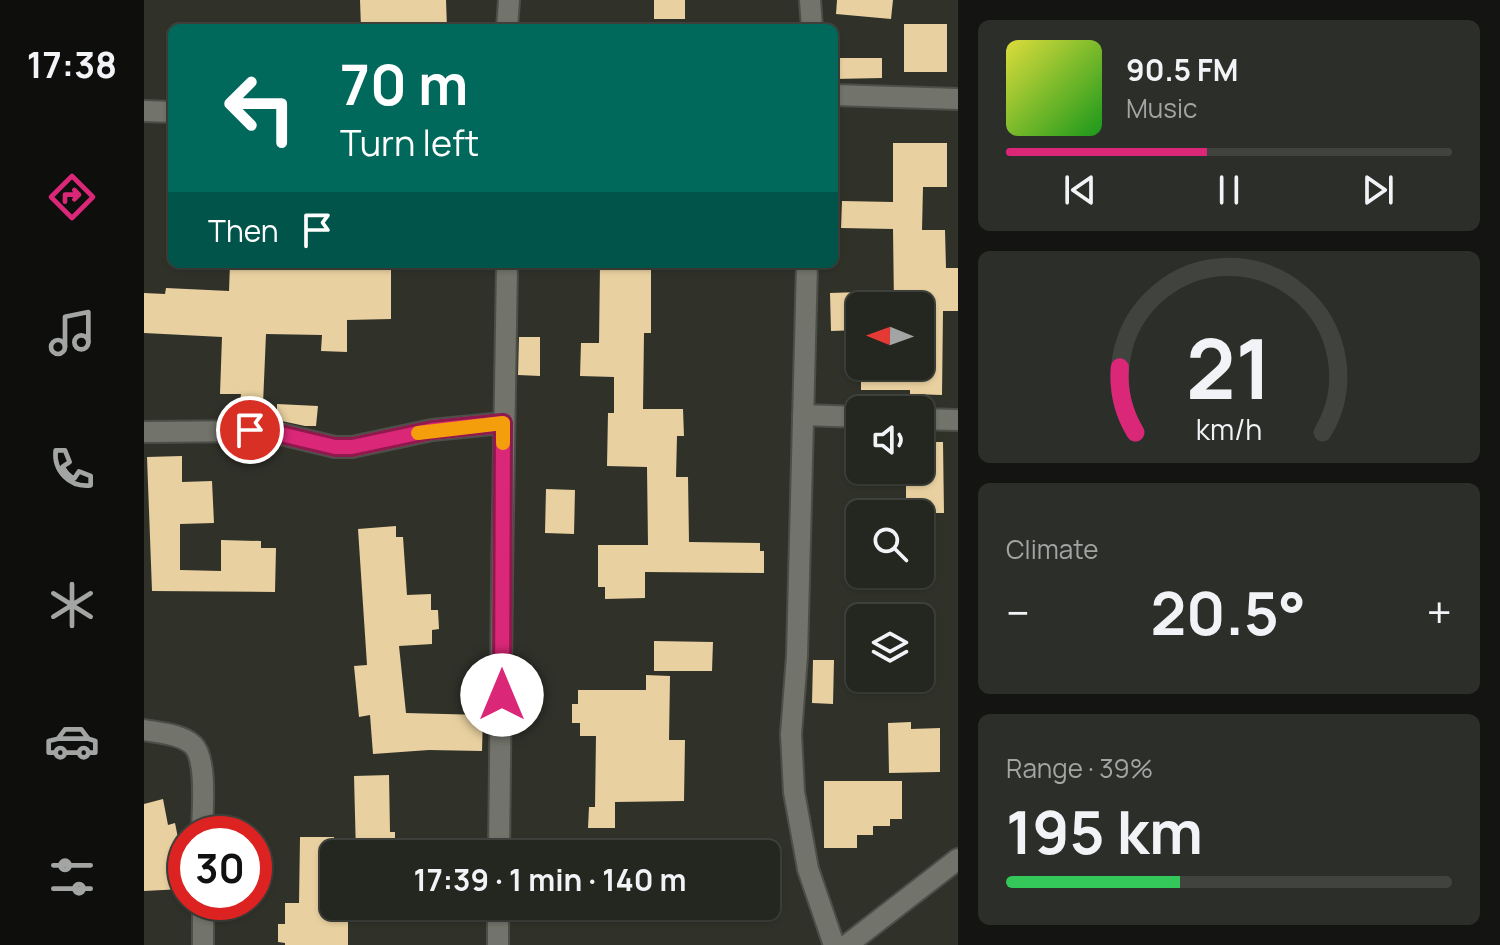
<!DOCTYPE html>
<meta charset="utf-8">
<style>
body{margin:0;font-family:Manrope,sans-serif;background:#2c2e29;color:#f1f3f6;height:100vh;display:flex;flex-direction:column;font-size:30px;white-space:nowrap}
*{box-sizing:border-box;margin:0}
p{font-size:26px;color:#a3a5a5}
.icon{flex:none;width:44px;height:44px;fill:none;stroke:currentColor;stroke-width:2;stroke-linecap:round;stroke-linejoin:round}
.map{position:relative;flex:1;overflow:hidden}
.drawer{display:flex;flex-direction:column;gap:20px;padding:20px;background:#141512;width:542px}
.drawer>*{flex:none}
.top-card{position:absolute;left:24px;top:24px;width:670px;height:244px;border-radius:12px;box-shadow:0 2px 6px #0004,0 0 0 2px #41433e;background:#00695c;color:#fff;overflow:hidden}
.needle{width:52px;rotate:271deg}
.fabs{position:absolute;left:702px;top:292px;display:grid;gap:16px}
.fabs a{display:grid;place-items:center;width:88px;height:88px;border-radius:12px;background:#242620;box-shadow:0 2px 6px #0004,0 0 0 2px #41433e;font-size:40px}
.speed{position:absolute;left:24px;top:816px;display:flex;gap:16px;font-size:40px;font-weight:700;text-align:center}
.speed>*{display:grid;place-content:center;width:104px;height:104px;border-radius:50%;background:#242620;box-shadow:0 2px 6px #0004,0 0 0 2px #41433e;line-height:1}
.speed .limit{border:12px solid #d22;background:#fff;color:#111}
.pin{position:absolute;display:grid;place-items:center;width:68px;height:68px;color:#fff;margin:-34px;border:4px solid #fff;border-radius:50%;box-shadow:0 2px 8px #0007}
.me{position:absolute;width:88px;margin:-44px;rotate:0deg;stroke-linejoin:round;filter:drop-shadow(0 0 6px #0008)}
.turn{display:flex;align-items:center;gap:28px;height:168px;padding:0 40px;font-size:36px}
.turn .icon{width:104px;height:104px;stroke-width:2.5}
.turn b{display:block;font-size:56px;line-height:68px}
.then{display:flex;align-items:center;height:76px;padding:0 40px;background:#0003;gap:16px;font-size:30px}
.big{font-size:60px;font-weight:700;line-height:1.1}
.drawer .widget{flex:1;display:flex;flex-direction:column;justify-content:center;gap:12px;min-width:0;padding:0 28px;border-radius:12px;background:#2c2e29}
.drawer .dial{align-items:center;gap:0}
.dial svg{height:208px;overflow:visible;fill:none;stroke:#41433e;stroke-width:7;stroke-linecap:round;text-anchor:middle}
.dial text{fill:#f1f3f6;stroke:none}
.song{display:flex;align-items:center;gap:24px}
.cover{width:96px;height:96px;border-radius:12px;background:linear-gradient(135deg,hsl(60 70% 55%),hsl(120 70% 35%))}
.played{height:8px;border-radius:4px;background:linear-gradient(90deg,#db2777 45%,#41433e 45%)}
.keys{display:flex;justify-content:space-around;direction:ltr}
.heat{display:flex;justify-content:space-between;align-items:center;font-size:44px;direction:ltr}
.charge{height:12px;border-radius:6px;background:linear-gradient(90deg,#34c759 39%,#41433e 0)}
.trip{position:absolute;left:176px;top:840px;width:460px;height:80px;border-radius:12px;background:#242620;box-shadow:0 2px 6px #0004,0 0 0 2px #41433e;font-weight:700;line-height:80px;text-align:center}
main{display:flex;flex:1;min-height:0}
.dock{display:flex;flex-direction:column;width:144px;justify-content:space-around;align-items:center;background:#0e0f0d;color:#a3a5a5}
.dock .icon{width:56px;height:56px}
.dock .on{color:#db2777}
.dock b{font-size:36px;color:#f1f3f6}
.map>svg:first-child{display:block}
</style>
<main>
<nav class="dock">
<b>17:38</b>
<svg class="icon on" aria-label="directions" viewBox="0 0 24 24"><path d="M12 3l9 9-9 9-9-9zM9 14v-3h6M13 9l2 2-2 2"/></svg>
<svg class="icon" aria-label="music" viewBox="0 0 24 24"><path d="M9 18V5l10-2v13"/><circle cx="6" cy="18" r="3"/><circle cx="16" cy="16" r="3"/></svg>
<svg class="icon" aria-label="phone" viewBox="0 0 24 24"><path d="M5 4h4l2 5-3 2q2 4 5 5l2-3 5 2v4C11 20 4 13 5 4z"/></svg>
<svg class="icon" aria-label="climate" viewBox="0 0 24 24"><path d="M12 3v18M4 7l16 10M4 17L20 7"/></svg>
<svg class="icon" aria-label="car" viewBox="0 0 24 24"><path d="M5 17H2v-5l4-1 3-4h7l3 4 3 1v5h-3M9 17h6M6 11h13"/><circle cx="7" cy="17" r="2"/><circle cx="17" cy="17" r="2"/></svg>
<svg class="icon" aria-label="filters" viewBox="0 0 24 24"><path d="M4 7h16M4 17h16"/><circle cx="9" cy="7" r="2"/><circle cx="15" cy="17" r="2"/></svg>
</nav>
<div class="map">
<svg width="814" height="945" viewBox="0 0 814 945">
<rect width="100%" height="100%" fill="#30322a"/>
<g fill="#e8d0a0">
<polygon points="216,0 302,0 303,28 217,28"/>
<rect x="510" y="0" width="31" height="19"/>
<polygon points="693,0 749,0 747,19 692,14"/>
<rect x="760" y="24" width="43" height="48"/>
<polygon points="690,58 738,58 738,78 690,79"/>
<polygon points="749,143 803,143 803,187 779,187 778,230 801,230 802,268 814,268 814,311 799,311 798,395 766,394 766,390 717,390 717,366 776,366 776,306 750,306 749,229 697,228 698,201 749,202"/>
<polygon points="86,264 208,268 208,265 247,264 247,319 203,320 203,352 177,351 178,335 122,334 119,404 96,404 97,394 76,394 78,337 0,333 0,293 21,294 22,288 85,291"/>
<polygon points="456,264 502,264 502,268 507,268 507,333 500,333 499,409 539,409 540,436 533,436 532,477 544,477 545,542 616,543 616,551 620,551 620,573 501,572 501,598 461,599 461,587 454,587 454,545 504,545 503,467 463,466 464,413 470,413 470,377 436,376 437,343 455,343"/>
<polygon points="716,292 716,330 687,331 686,293"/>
<polygon points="375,337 396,337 396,376 374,375"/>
<polygon points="133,404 174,406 172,426 161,426 133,420"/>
<polygon points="776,442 799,442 800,513 762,513 762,482 766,482 767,470 776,470"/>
<polygon points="38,456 38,482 68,481 70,523 36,524 36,570 77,571 77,540 117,541 117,548 132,548 131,592 8,591 3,457"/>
<polygon points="402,489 431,490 430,534 401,533"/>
<polygon points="252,526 252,537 259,537 263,595 287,594 287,610 294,610 295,629 288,630 288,644 255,646 262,713 339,715 338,751 285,750 229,754 226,715 215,717 210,666 223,665 214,529"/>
<polygon points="510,641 569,642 568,671 510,671"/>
<polygon points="669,660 690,660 689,704 668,703"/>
<polygon points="502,675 526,676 525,740 541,740 540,801 471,802 471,828 444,828 445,807 451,807 452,736 436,736 436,723 428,723 428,704 434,704 434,690 502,690"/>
<polygon points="767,722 767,729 796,728 796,772 745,773 744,723"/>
<polygon points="245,775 246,832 251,832 251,854 212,854 210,776"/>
<polygon points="680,781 758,781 758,819 746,819 746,826 729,826 729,835 713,835 713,848 680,848"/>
<polygon points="19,799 24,825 31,823 36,848 38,889 0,891 0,804"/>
<polygon points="156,837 190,837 190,906 204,906 204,945 141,945 141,943 134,942 134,924 141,924 141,903 155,903"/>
</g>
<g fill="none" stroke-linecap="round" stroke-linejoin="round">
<g stroke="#4d4e48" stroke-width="24">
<g id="street">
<polyline points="666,0 668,28"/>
<polyline points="363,28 365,0"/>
<polyline points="690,95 814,99"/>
<polyline points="0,111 28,112"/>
<polyline points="663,264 653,656 647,734 650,792 664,869 690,945"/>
<polyline points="659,415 716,417"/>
<polyline points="776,419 814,420"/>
<polyline points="0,432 124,431 191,447 208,447 288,430 359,423"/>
<path d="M 0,730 C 16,733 37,734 49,745 C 64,760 58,813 58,834"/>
<path d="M 355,854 C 357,657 359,461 363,264"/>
<polyline points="59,902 59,945"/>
<polyline points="354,945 354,906"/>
<polyline points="703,945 814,859"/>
</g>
</g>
<use href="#street" stroke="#72746b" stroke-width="20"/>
</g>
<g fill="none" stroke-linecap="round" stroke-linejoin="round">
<g stroke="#8e194d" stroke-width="20">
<polyline id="route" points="106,430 124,431 191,447 208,447 288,430 359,423 358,695"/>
</g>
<use href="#route" stroke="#db2777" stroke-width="14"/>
<polyline stroke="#f59e0b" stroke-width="14" points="274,433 359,423 359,443"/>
</g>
</svg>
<div class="fabs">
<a><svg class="needle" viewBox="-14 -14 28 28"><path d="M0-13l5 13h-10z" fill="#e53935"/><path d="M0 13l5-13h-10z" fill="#a3a5a5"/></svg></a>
<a><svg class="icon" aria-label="sound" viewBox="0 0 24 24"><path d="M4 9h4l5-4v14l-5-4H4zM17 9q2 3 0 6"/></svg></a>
<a><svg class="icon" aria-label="search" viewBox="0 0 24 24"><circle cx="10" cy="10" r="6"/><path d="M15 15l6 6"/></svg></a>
<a><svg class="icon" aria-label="layers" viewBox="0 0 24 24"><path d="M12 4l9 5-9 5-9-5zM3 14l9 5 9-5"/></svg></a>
</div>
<div class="speed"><div class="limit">30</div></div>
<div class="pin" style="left:106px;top:430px;background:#d93025"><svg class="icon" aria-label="arrive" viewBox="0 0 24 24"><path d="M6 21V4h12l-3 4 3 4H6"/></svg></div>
<svg class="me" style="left:358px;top:695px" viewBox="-20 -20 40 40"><circle r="19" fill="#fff"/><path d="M0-13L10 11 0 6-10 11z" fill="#db2777"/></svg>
<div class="trip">17:39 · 1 min · 140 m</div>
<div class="top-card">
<div class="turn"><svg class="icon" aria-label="left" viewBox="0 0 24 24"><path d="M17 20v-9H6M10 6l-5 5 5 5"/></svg><div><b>70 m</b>Turn left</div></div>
<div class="then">Then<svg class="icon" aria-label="arrive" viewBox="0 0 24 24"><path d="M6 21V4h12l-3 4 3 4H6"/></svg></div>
</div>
</div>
<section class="drawer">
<div class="widget">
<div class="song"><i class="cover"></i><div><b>90.5 FM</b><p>Music</p></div></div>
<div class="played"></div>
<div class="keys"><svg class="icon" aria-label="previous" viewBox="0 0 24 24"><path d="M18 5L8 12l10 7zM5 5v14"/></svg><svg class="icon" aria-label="pause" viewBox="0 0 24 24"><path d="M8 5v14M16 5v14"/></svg><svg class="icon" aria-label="next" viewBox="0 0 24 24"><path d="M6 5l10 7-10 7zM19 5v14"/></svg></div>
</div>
<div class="widget dial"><svg viewBox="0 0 100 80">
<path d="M14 69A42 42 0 1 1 86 69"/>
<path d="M14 69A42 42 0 0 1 8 44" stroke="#db2777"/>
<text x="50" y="56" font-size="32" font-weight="700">21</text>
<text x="50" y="72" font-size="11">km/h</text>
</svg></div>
<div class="widget"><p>Climate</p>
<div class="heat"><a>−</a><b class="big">20.5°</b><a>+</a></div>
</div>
<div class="widget"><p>Range · 39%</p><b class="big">195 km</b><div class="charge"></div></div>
</section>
</main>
